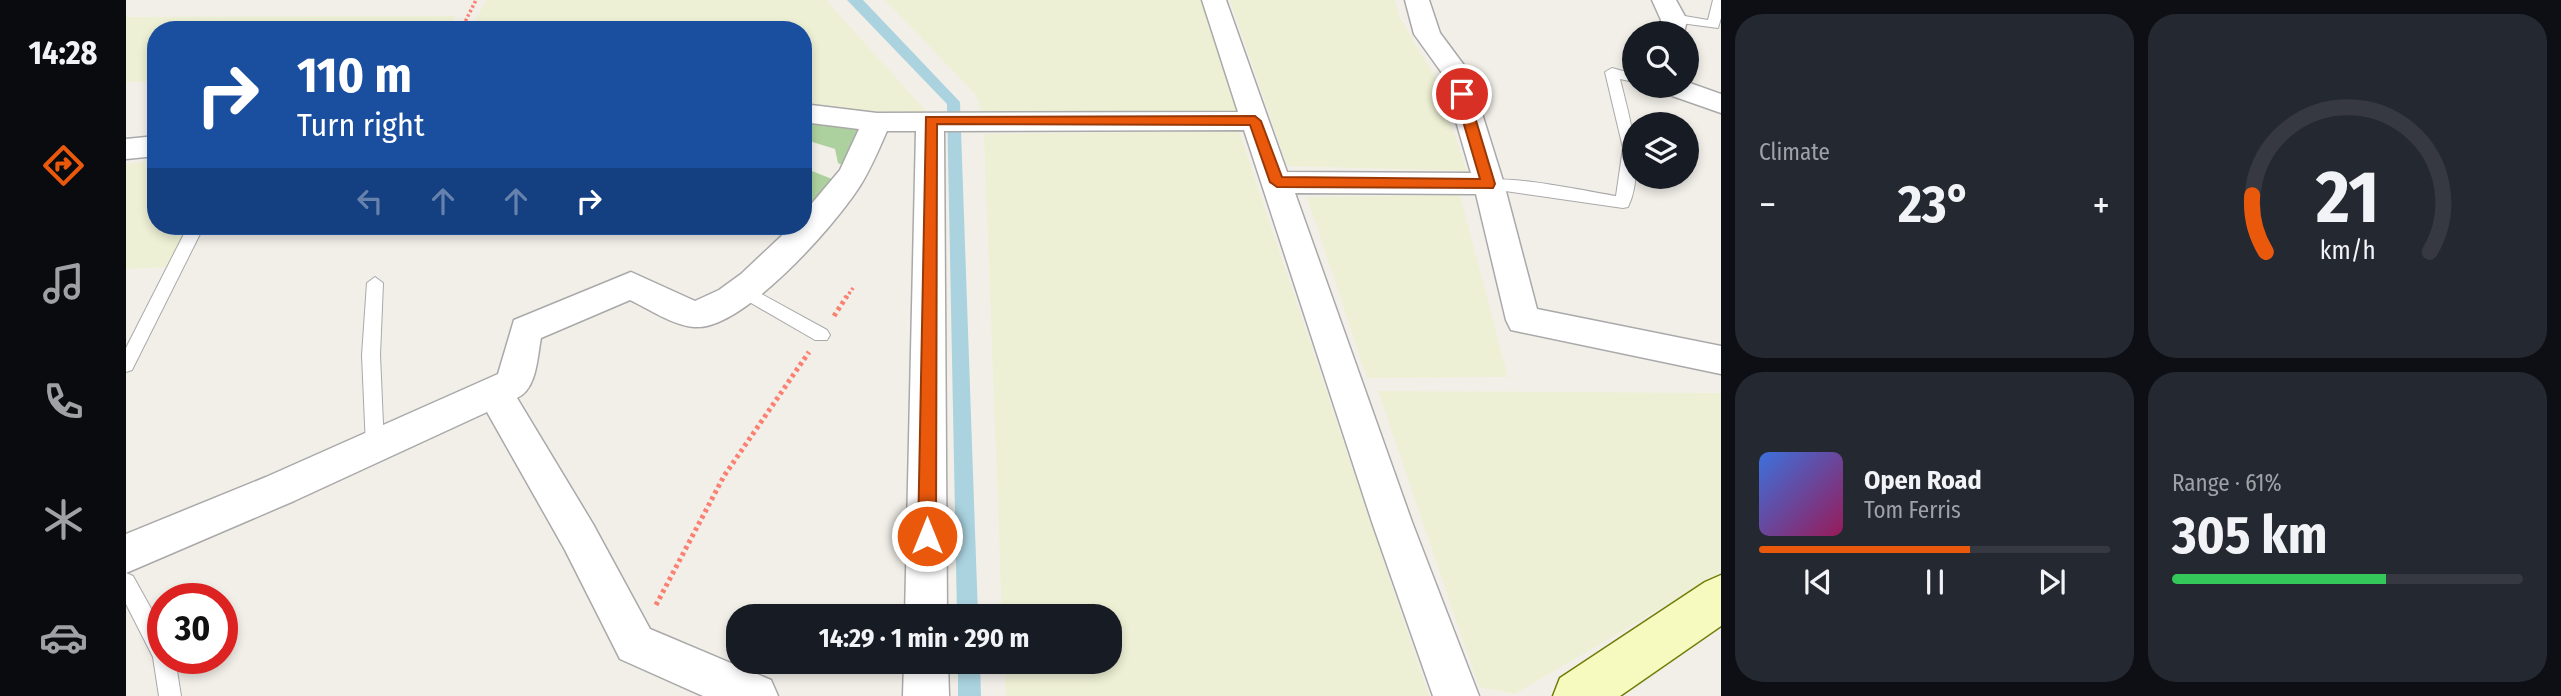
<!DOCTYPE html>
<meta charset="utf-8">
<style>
body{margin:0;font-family:"Fira Sans Condensed",sans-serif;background:#242831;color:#f1f3f6;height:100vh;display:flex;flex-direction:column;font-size:26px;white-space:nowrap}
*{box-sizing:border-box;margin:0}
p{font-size:23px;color:#9ea1a6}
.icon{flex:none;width:38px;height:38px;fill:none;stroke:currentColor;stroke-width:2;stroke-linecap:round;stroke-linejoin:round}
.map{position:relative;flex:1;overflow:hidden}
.side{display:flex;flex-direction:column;gap:14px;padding:14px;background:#0d0f14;width:840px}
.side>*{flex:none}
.banner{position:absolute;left:21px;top:21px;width:665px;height:214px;border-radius:28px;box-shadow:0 4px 10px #0003;background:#1a4fa0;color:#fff;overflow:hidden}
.buttons{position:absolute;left:1496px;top:21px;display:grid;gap:14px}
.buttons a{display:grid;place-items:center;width:77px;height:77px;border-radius:50%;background:#171b24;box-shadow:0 4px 10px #0003;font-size:35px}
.speed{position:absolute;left:21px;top:583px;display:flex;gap:14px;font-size:35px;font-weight:700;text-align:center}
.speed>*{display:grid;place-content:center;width:91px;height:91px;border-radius:50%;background:#171b24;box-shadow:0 4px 10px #0003;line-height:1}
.speed .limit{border:10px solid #d22;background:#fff;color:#111}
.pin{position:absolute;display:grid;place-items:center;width:60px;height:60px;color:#fff;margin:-30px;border:4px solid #fff;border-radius:50%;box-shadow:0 2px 7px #0007}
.me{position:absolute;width:77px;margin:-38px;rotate:0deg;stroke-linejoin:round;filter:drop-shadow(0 0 5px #0008)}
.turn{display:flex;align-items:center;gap:24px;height:147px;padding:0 35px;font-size:32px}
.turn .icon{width:91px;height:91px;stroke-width:2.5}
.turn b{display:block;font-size:49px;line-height:60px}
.lanes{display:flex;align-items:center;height:66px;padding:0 35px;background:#0003;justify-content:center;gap:35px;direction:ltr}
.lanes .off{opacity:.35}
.big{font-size:52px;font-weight:700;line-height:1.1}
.side .widget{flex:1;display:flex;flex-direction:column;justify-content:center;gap:10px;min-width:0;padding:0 24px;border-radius:28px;background:#242831}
.side .dial{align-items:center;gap:0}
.dial svg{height:182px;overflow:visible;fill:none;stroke:#363941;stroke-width:7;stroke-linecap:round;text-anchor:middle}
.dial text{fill:#f1f3f6;stroke:none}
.song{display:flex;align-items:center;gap:21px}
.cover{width:84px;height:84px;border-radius:10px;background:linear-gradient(135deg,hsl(220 70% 55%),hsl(330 70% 35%))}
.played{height:7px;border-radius:4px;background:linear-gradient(90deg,#ea580c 60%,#363941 60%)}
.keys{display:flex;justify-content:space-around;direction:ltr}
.heat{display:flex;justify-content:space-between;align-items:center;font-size:38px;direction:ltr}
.charge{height:10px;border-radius:5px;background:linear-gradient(90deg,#34c759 61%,#363941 0)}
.side .tiles{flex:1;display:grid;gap:14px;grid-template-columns:repeat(2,1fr)}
.trip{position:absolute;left:600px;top:604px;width:396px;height:70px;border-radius:28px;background:#171b24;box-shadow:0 4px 10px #0003;font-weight:700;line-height:70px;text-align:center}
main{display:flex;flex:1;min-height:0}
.dock{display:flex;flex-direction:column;width:126px;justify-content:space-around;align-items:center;background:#090b0e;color:#9ea1a6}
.dock .icon{width:49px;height:49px}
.dock .active{color:#ea580c}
.dock b{font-size:32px;color:#f1f3f6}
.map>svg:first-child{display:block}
</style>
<main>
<nav class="dock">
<b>14:28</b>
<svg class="icon active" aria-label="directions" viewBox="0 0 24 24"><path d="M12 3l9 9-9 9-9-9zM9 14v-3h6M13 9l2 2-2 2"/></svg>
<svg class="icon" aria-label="music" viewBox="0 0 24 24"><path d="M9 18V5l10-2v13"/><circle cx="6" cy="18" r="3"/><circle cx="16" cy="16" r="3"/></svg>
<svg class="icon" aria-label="phone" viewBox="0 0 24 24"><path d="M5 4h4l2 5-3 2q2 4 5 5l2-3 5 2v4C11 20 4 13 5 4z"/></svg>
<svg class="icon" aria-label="climate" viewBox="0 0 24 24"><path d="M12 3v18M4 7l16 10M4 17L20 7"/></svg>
<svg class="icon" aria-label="car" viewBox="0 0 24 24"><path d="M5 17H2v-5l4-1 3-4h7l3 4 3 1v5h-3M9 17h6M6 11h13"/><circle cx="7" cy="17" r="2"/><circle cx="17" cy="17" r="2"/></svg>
</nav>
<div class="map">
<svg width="1595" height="696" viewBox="0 0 1595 696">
<rect width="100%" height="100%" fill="#f2efe9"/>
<g fill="#eef0d5">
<polygon points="360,0 700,0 801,112 740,111 677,102 677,30 344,30"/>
<polygon points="759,0 1077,0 1114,111 855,111 850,95"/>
<polygon points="1104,0 1269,0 1274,18 1308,75 1341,171 1161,166"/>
<polygon points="329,16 322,30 30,30 30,82 0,82 0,17"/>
<polygon points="1113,131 1303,696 880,696 878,662 984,662 984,616 876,616 858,134"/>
<polygon points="30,160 30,226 62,226 41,267 0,269 0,164"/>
<polygon points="1334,195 1382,377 1241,378 1181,197"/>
<polygon points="1252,391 1595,393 1595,573 1389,694 1353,687"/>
</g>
<g fill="#add19e">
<polygon points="677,117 738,128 718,166 712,163 709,149 677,139"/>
<polygon points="686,171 711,181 677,219 677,174"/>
</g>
<g fill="#aad3df">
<polygon points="721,0 737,0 834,102 852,616 831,616 821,104"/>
<polygon points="832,662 854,662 855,696 832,696"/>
</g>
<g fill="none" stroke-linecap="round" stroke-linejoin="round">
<g stroke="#a9a9a9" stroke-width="2">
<g id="lane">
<polygon points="1587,0 1595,0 1595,18 1592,28 1547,22 1541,18 1547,14 1582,20"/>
<path d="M 1486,68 L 1508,74 L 1508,82 L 1494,79 C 1503,116 1520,170 1502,207 L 1497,208 L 1358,188 L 1355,184 C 1367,170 1468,193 1490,196 L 1497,148 L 1479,72 Z"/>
<polygon points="62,226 78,226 6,370 0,372 0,348"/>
<polygon points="249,277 257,283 254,355 258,447 256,453 249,455 242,453 240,447 236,355 241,283"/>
<polygon points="619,285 701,330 704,335 701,340 689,340 613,296 611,291 613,286"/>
<polygon points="0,573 7,576 37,630 37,658 49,658 55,696 33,696 27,657 0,604"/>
</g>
</g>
<g stroke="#a9a9a9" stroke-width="3">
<g id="street">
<path d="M 1076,0 L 1100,0 L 1161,172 L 1345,173 L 1316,73 L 1288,34 L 1279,0 L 1303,0 L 1314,33 L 1343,72 L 1378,184 L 1411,309 L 1595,346 L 1595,374 L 1385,330 L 1380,320 L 1350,194 L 1169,193 L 1286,522 L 1353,696 L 1307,696 L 1246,522 L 1118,130 L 818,131 L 821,616 L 779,616 L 790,131 L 761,131 C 752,151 744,171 732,189 C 707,227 616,331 568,327 C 546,325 523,309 504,300 L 415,338 C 411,358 411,389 391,398 L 467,524 L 524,629 L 645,680 L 652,696 L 577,696 L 494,659 L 439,550 L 361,412 L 168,501 L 0,573 L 0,534 L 140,477 L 372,374 L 388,320 L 505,272 L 569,301 L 593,290 L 615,274 L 666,226 L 677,226 L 677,214 L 714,170 L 733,129 L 677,122 L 677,104 L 751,113 L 1112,112 Z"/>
<polygon points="1526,0 1550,0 1561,20 1558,33 1532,33 1535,20"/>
<polygon points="1561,82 1595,94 1595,113 1535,92 1531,86 1561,86"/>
<polygon points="30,136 30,156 0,159 0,139"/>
<polygon points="778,662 822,662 823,696 777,696"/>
</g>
</g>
<g stroke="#707d05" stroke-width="3">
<polygon id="secondary" points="1595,575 1595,626 1494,696 1427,696 1434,678 1579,582"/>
</g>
<g stroke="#fa8072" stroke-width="3.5" stroke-dasharray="2.5 2.5" stroke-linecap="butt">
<polyline points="335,30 350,0"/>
<polyline points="720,298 727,288"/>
</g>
<g stroke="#fa8072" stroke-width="5" stroke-dasharray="3.5 3.5" stroke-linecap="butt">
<polyline points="708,316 721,296"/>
<polyline points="530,605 598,476 683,352"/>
</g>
<use href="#lane" fill="#fff" fill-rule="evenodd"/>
<use href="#street" fill="#fff" fill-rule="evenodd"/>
<use href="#secondary" fill="#f7fabf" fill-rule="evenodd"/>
</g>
<polygon fill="#ea580c" stroke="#983908" stroke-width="2" points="1336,90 1342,94 1369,184 1367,188 1151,187 1144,182 1124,125 811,124 810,536 807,542 801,544 794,542 792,536 800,117 1129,116 1135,121 1156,177 1354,179 1329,94"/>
</svg>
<div class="buttons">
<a><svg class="icon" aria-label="search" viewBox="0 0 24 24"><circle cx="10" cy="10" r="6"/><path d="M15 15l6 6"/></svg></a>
<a><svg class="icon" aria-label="layers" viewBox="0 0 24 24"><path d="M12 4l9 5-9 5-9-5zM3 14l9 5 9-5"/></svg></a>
</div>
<div class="speed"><div class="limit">30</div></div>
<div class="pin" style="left:1336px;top:94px;background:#d93025"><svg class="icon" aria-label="arrive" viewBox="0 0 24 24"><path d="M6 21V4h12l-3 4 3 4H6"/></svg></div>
<svg class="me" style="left:801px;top:536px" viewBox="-20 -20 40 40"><circle r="17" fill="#ea580c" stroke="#fff" stroke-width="3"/><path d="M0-11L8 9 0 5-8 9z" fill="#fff"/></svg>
<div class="trip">14:29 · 1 min · 290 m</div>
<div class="banner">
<div class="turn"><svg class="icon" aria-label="right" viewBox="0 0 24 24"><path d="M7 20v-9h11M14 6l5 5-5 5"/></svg><div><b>110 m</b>Turn right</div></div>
<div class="lanes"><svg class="icon off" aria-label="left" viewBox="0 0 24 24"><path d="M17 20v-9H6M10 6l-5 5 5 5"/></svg><svg class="icon off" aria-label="ahead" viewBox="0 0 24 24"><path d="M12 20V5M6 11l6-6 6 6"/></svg><svg class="icon off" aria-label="ahead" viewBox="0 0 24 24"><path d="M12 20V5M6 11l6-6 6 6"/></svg><svg class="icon" aria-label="right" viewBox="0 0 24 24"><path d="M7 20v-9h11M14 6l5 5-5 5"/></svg></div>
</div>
</div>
<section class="side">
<div class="tiles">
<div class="widget"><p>Climate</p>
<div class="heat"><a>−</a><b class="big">23°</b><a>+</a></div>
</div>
<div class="widget dial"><svg viewBox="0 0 100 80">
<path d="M14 69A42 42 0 1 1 86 69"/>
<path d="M14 69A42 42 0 0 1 8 44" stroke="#ea580c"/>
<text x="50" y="56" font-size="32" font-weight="700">21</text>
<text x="50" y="72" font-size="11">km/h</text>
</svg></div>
<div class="widget">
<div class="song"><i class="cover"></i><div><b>Open Road</b><p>Tom Ferris</p></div></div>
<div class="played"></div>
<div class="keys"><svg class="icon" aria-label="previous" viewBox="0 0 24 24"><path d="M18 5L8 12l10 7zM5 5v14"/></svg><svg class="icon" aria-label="pause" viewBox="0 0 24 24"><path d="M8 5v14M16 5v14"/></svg><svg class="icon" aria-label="next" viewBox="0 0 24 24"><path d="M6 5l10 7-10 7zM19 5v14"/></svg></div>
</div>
<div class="widget"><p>Range · 61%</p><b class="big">305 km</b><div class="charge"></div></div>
</div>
</section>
</main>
